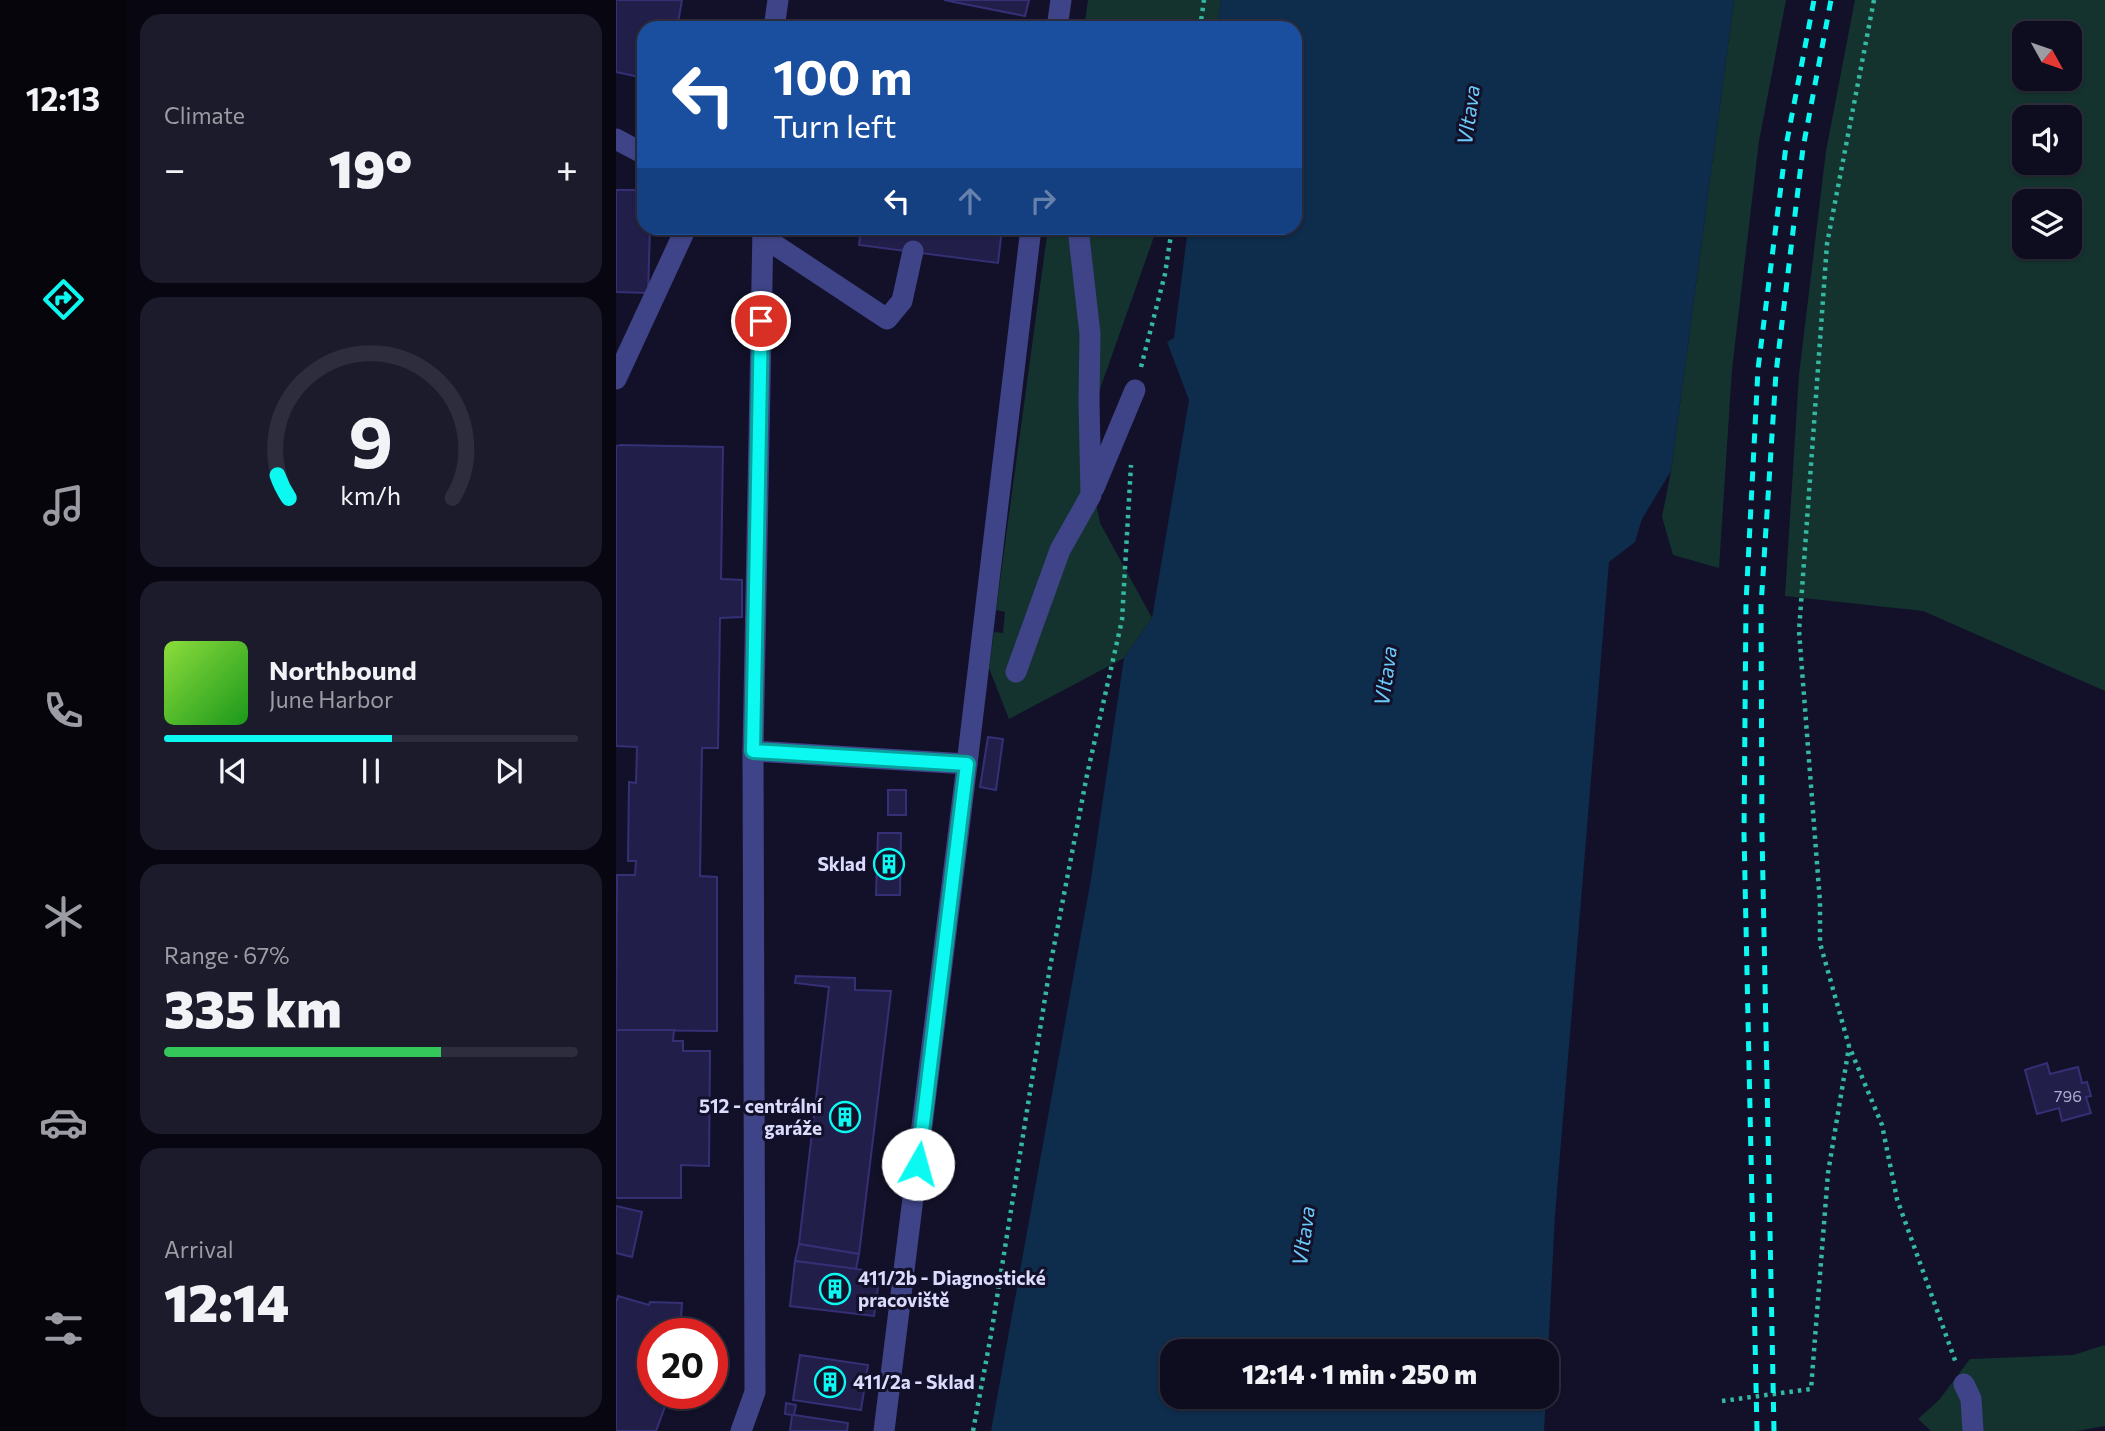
<!DOCTYPE html>
<meta charset="utf-8">
<style>
body{margin:0;font-family:Commissioner,sans-serif;background:#1c1b2c;color:#f1f3f6;height:100vh;display:flex;flex-direction:column;font-size:26px;white-space:nowrap}
*{box-sizing:border-box;margin:0}
p{font-size:23px;color:#9b9ca4}
.icon{flex:none;width:38px;height:38px;fill:none;stroke:currentColor;stroke-width:2;stroke-linecap:round;stroke-linejoin:round}
.map{position:relative;flex:1;overflow:hidden}
.side{display:flex;flex-direction:column;gap:14px;padding:14px;background:#080711;width:490px}
.side>*{flex:none}
.banner{position:absolute;left:21px;top:21px;width:665px;height:214px;border-radius:21px;box-shadow:0 2px 5px #0004,0 0 0 2px #2e2d3d;background:#1a4fa0;color:#fff;overflow:hidden}
.needle{width:46px;rotate:130deg}
.buttons{position:absolute;left:1396px;top:21px;display:grid;gap:14px}
.buttons a{display:grid;place-items:center;width:70px;height:70px;border-radius:14px;background:#0e0d1f;box-shadow:0 2px 5px #0004,0 0 0 2px #2e2d3d;font-size:35px}
.speed{position:absolute;left:21px;top:1318px;display:flex;gap:14px;font-size:35px;font-weight:700;text-align:center}
.speed>*{display:grid;place-content:center;width:91px;height:91px;border-radius:50%;background:#0e0d1f;box-shadow:0 2px 5px #0004,0 0 0 2px #2e2d3d;line-height:1}
.speed .limit{border:10px solid #d22;background:#fff;color:#111}
.pin{position:absolute;display:grid;place-items:center;width:60px;height:60px;color:#fff;margin:-30px;border:4px solid #fff;border-radius:50%;box-shadow:0 2px 7px #0007}
.me{position:absolute;width:77px;margin:-38px;rotate:7deg;stroke-linejoin:round;filter:drop-shadow(0 0 5px #0008)}
.turn{display:flex;align-items:center;gap:24px;height:147px;padding:0 21px;font-size:32px}
.turn .icon{width:91px;height:91px;stroke-width:2.5}
.turn b{display:block;font-size:49px;line-height:60px}
.lanes{display:flex;align-items:center;height:66px;padding:0 21px;background:#0003;justify-content:center;gap:35px;direction:ltr}
.lanes .off{opacity:.35}
.big{font-size:52px;font-weight:800;line-height:1.1}
.side .tile{flex:1;display:flex;flex-direction:column;justify-content:center;gap:10px;min-width:0;padding:0 24px;border-radius:21px;background:#1c1b2c}
.side .dial{align-items:center;gap:0}
.dial svg{height:182px;overflow:visible;fill:none;stroke:#2e2d3d;stroke-width:7;stroke-linecap:round;text-anchor:middle}
.dial text{fill:#f1f3f6;stroke:none}
.song{display:flex;align-items:center;gap:21px}
.cover{width:84px;height:84px;border-radius:10px;background:linear-gradient(135deg,hsl(90 70% 55%),hsl(120 70% 35%))}
.played{height:7px;border-radius:4px;background:linear-gradient(90deg,#0cf9f2 55%,#2e2d3d 55%)}
.keys{display:flex;justify-content:space-around;direction:ltr}
.heat{display:flex;justify-content:space-between;align-items:center;font-size:38px;direction:ltr}
.charge{height:10px;border-radius:5px;background:linear-gradient(90deg,#34c759 67%,#2e2d3d 0)}
.trip{position:absolute;left:544px;top:1339px;width:399px;height:70px;border-radius:21px;background:#0e0d1f;box-shadow:0 2px 5px #0004,0 0 0 2px #2e2d3d;font-weight:800;line-height:70px;text-align:center}
main{display:flex;flex:1;min-height:0}
.tabs{display:flex;flex-direction:column;width:126px;justify-content:space-around;align-items:center;background:#06050c;color:#9b9ca4}
.tabs .icon{width:49px;height:49px}
.tabs .active{color:#0cf9f2}
.tabs b{font-size:32px;color:#f1f3f6}
.map>svg:first-child{display:block}
</style>
<main>
<nav class="tabs">
<b>12:13</b>
<svg class="icon active" aria-label="directions" viewBox="0 0 24 24"><path d="M12 3l9 9-9 9-9-9zM9 14v-3h6M13 9l2 2-2 2"/></svg>
<svg class="icon" aria-label="music" viewBox="0 0 24 24"><path d="M9 18V5l10-2v13"/><circle cx="6" cy="18" r="3"/><circle cx="16" cy="16" r="3"/></svg>
<svg class="icon" aria-label="phone" viewBox="0 0 24 24"><path d="M5 4h4l2 5-3 2q2 4 5 5l2-3 5 2v4C11 20 4 13 5 4z"/></svg>
<svg class="icon" aria-label="climate" viewBox="0 0 24 24"><path d="M12 3v18M4 7l16 10M4 17L20 7"/></svg>
<svg class="icon" aria-label="car" viewBox="0 0 24 24"><path d="M5 17H2v-5l4-1 3-4h7l3 4 3 1v5h-3M9 17h6M6 11h13"/><circle cx="7" cy="17" r="2"/><circle cx="17" cy="17" r="2"/></svg>
<svg class="icon" aria-label="filters" viewBox="0 0 24 24"><path d="M4 7h16M4 17h16"/><circle cx="9" cy="7" r="2"/><circle cx="15" cy="17" r="2"/></svg>
</nav>
<section class="side">
<div class="tile"><p>Climate</p>
<div class="heat"><a>−</a><b class="big">19°</b><a>+</a></div>
</div>
<div class="tile dial"><svg viewBox="0 0 100 80">
<path d="M14 69A42 42 0 1 1 86 69"/>
<path d="M14 69A42 42 0 0 1 9 59" stroke="#0cf9f2"/>
<text x="50" y="56" font-size="32" font-weight="700">9</text>
<text x="50" y="72" font-size="11">km/h</text>
</svg></div>
<div class="tile">
<div class="song"><i class="cover"></i><div><b>Northbound</b><p>June Harbor</p></div></div>
<div class="played"></div>
<div class="keys"><svg class="icon" aria-label="previous" viewBox="0 0 24 24"><path d="M18 5L8 12l10 7zM5 5v14"/></svg><svg class="icon" aria-label="pause" viewBox="0 0 24 24"><path d="M8 5v14M16 5v14"/></svg><svg class="icon" aria-label="next" viewBox="0 0 24 24"><path d="M6 5l10 7-10 7zM19 5v14"/></svg></div>
</div>
<div class="tile"><p>Range · 67%</p><b class="big">335 km</b><div class="charge"></div></div>
<div class="tile"><p>Arrival</p><b class="big">12:14</b></div>
</section>
<div class="map">
<svg width="1489" height="1431" viewBox="0 0 1489 1431">
<rect width="100%" height="100%" fill="#121129"/>
<g fill="#14332e" fill-rule="evenodd">
<polygon points="472,0 605,0 601,28 468,28"/>
<polygon points="1118,0 1170,0 1143,141 1116,369 1103,568 1057,555 1046,517 1055,471"/>
<path d="M 1239,0 L 1489,0 L 1489,691 L 1307,611 L 1169,596 L 1183,375 L 1210,151 ZM 1409,33 L 1454,33 L 1454,79 L 1409,79 ZM 1409,117 L 1454,117 L 1454,163 L 1409,163 ZM 1409,201 L 1454,201 L 1454,247 L 1409,247 Z"/>
<polygon points="432,228 541,228 467,437 484,523 536,618 508,658 393,719 373,668 378,632 387,633 389,612 380,610"/>
<polygon points="1489,1345 1489,1426 1460,1431 1315,1431 1302,1419 1323,1400 1354,1359 1457,1355"/>
</g>
<polygon fill="#0e2c4b" points="605,0 1118,0 1055,471 1026,519 1019,542 993,562 939,1215 931,1372 931,1351 556,1351 556,1396 930,1397 928,1431 375,1431 475,879 508,658 536,618 573,400 551,342 558,338 572,228 679,228 679,28 601,28"/>
<g fill="#211e4a" stroke="#353075" stroke-width="2">
<polygon points="0,0 66,0 61,28 28,28 28,78 0,72"/>
<polygon points="328,0 413,0 409,16"/>
<polygon points="0,190 28,190 28,228 34,228 32,293 0,292"/>
<polygon points="245,228 386,228 382,263 243,245"/>
<polygon points="5,445 107,447 105,579 126,580 126,617 104,618 102,748 86,748 84,876 101,877 101,1031 0,1030 1,875 19,875 20,861 12,861 13,782 20,783 21,747 0,746 0,446"/>
<polygon points="372,737 387,739 380,790 364,787"/>
<rect x="272" y="790" width="18" height="25"/>
<polygon points="262,833 285,833 284,895 260,895"/>
<polygon points="180,976 239,978 239,990 275,991 243,1254 183,1244 213,987 179,983"/>
<polygon points="0,1030 58,1030 57,1041 67,1041 67,1051 94,1051 93,1166 65,1165 65,1198 0,1198"/>
<polygon points="1431,1063 1434,1074 1462,1067 1466,1083 1471,1082 1475,1096 1470,1097 1475,1113 1446,1121 1443,1108 1421,1114 1409,1070"/>
<polygon points="0,1206 26,1212 16,1257 0,1253"/>
<polygon points="183,1244 243,1254 240,1269 179,1261"/>
<polygon points="179,1261 264,1272 258,1316 174,1306"/>
<polygon points="2,1296 33,1305 34,1302 66,1303 64,1334 37,1334 37,1393 54,1393 40,1431 0,1431 0,1303"/>
<polygon points="184,1355 252,1365 245,1410 177,1400"/>
<polygon points="170,1403 180,1405 178,1415 232,1423 231,1431 174,1431 176,1415 169,1414"/>
</g>
<g fill="none" stroke-linecap="round" stroke-linejoin="round">
<g stroke="#34b9a0" stroke-width="4.5" stroke-dasharray="3.5 5" stroke-linecap="butt">
<polyline points="1258,0 1211,244 1183,631 1204,902 1204,943 1233,1046 1266,1125 1281,1199 1340,1363"/>
<polyline points="584,28 588,0"/>
<polyline points="525,367 549,274 556,228"/>
<polyline points="1106,1401 1195,1389 1212,1173 1233,1047"/>
<polyline points="357,1431 375,1335 434,967 471,775 506,620 515,465"/>
</g>
<g stroke="#3e4487" stroke-width="21">
<polyline points="158,28 162,0"/>
<polyline points="441,28 445,0"/>
<polyline points="0,139 28,154"/>
<polyline points="147,237 271,319 286,301 297,251"/>
<polyline points="0,379 70,228"/>
<polyline points="478,488 519,390"/>
<polyline points="400,672 444,550 475,495 473,401 474,334 462,228"/>
<polyline points="137,751 351,764"/>
<polyline points="1348,1384 1355,1399 1357,1431"/>
<polyline points="125,1431 139,1392 137,751 147,228"/>
<polyline points="268,1431 351,764 415,228"/>
</g>
<g stroke="#0cf9f2" stroke-width="5" stroke-dasharray="10 9" stroke-linecap="butt">
<polyline points="1141,1431 1128,834 1130,603 1142,369 1170,146 1198,0"/>
<polyline points="1158,1431 1146,833 1145,606 1160,373 1187,148 1215,0"/>
</g>
</g>
<g fill="none" stroke-linecap="round" stroke-linejoin="round">
<g stroke="#08a29d" stroke-width="18">
<polyline id="route" points="145,321 137,751 351,764 302,1164"/>
</g>
<use href="#route" stroke="#0cf9f2" stroke-width="12"/>
</g>
<defs>
<g id="building-ring" transform="scale(1.575)"><circle r="9.5" fill="#121129" stroke="#0cf9f2" stroke-width="1.5"/><path d="M-4-6H4V6H1V3H-1V6H-4ZM-2.5-4.3h1.7v1.8h-1.7ZM.8-4.3h1.7v1.8H.8ZM-2.5-1h1.7V.8h-1.7ZM.8-1h1.7V.8H.8Z" fill="#0cf9f2"/></g>
</defs>
<g fill-rule="evenodd">
<use href="#building-ring" x="273" y="864"/>
<use href="#building-ring" x="229" y="1117"/>
<use href="#building-ring" x="219" y="1289"/>
<use href="#building-ring" x="214" y="1382"/>
</g>
<g text-anchor="middle" stroke-width="6" stroke-linejoin="round" paint-order="stroke">
<g font-size="16" fill="#acacd1">
<text x="1452" y="1102">796</text>
</g>
<g font-size="19" font-weight="bold" fill="#dbdbfe" stroke="#121129" text-anchor="end">
<text x="250" y="871">Sklad</text>
<text x="206" y="1113">512 - centrální<tspan x="206" dy="22">garáže</tspan></text>
<text x="242" y="1285" text-anchor="start">411/2b - Diagnostické<tspan x="242" dy="22">pracoviště</tspan></text>
<text x="237" y="1389" text-anchor="start">411/2a - Sklad</text>
</g>
<g font-size="21" font-style="italic" fill="#6bcbfb" stroke="#121129">
<text transform="translate(853 115) rotate(-82)" y="7">Vltava</text>
<text transform="translate(770 676) rotate(-82)" y="7">Vltava</text>
<text transform="translate(688 1236) rotate(-82)" y="7">Vltava</text>
</g>
</g>
</svg>
<div class="buttons">
<a><svg class="needle" viewBox="-14 -14 28 28"><path d="M0-13l5 13h-10z" fill="#e53935"/><path d="M0 13l5-13h-10z" fill="#9b9ca4"/></svg></a>
<a><svg class="icon" aria-label="sound" viewBox="0 0 24 24"><path d="M4 9h4l5-4v14l-5-4H4zM17 9q2 3 0 6"/></svg></a>
<a><svg class="icon" aria-label="layers" viewBox="0 0 24 24"><path d="M12 4l9 5-9 5-9-5zM3 14l9 5 9-5"/></svg></a>
</div>
<div class="speed"><div class="limit">20</div></div>
<div class="pin" style="left:145px;top:321px;background:#d93025"><svg class="icon" aria-label="arrive" viewBox="0 0 24 24"><path d="M6 21V4h12l-3 4 3 4H6"/></svg></div>
<svg class="me" style="left:302px;top:1164px" viewBox="-20 -20 40 40"><circle r="19" fill="#fff"/><path d="M0-13L10 11 0 6-10 11z" fill="#0cf9f2"/></svg>
<div class="trip">12:14 · 1 min · 250 m</div>
<div class="banner">
<div class="turn"><svg class="icon" aria-label="left" viewBox="0 0 24 24"><path d="M17 20v-9H6M10 6l-5 5 5 5"/></svg><div><b>100 m</b>Turn left</div></div>
<div class="lanes"><svg class="icon" aria-label="left" viewBox="0 0 24 24"><path d="M17 20v-9H6M10 6l-5 5 5 5"/></svg><svg class="icon off" aria-label="ahead" viewBox="0 0 24 24"><path d="M12 20V5M6 11l6-6 6 6"/></svg><svg class="icon off" aria-label="right" viewBox="0 0 24 24"><path d="M7 20v-9h11M14 6l5 5-5 5"/></svg></div>
</div>
</div>
</main>
